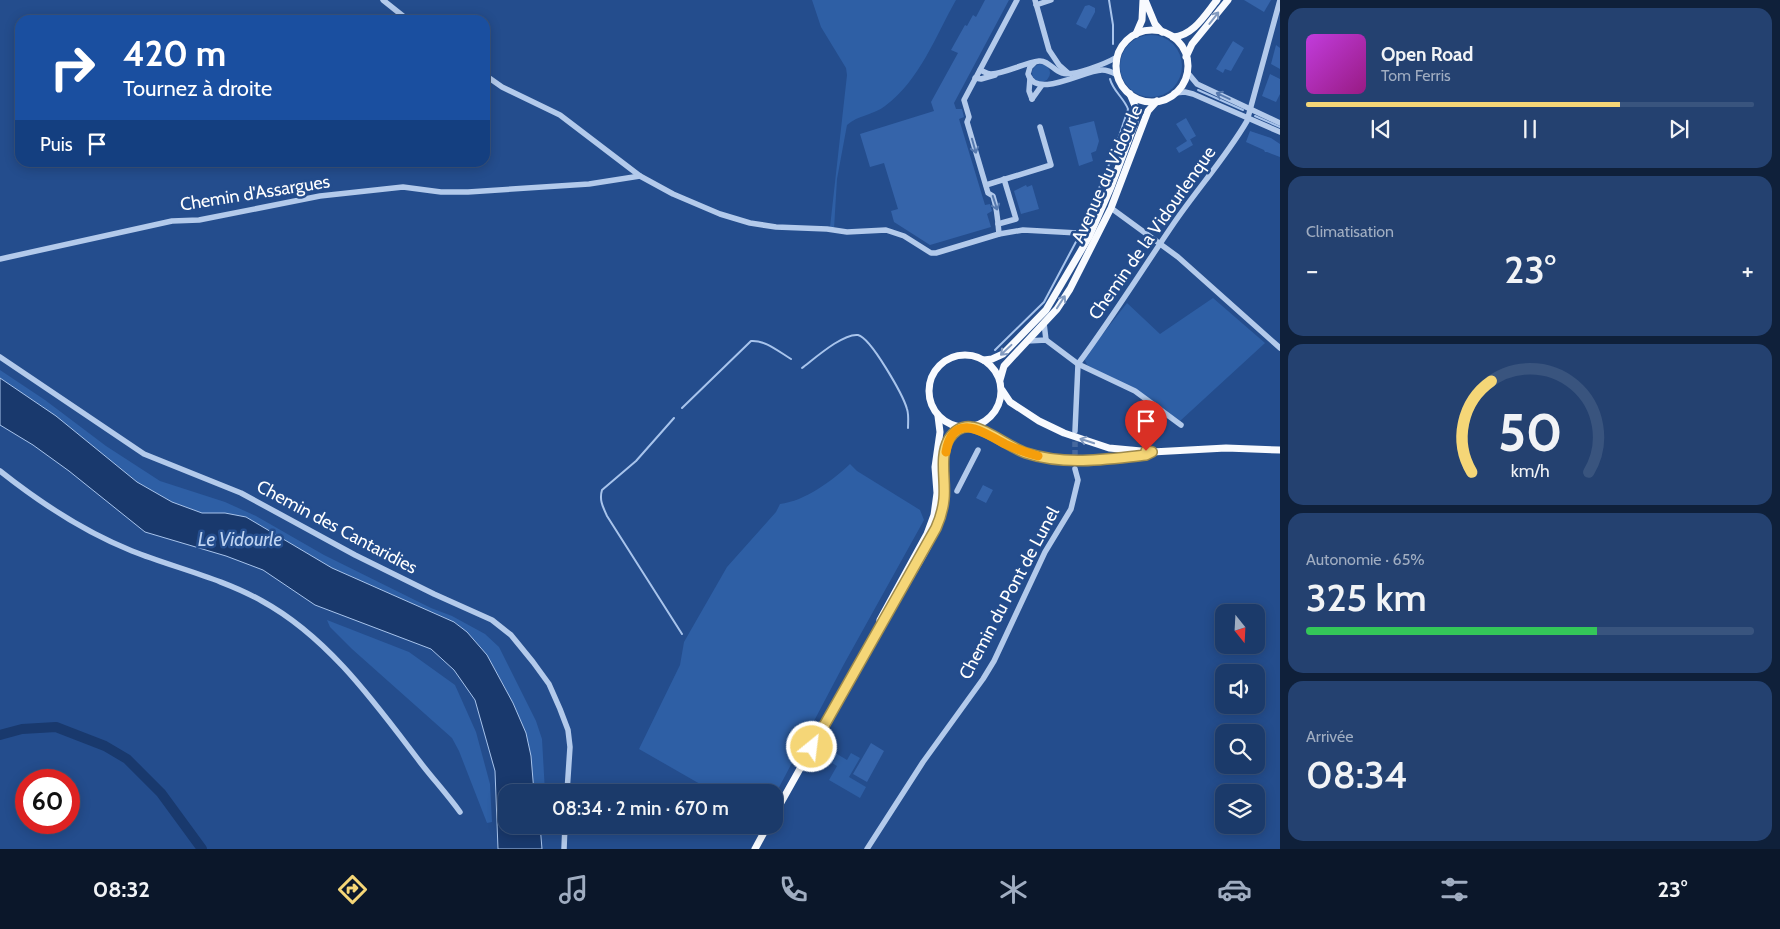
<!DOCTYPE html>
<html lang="fr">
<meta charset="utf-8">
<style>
body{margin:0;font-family:Cabin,sans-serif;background:#244170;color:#f1f3f6;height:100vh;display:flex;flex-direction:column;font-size:19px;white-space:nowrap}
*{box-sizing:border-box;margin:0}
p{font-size:16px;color:#a0adc1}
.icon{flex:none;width:28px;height:28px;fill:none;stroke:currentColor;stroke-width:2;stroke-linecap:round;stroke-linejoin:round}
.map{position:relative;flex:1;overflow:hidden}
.details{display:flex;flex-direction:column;gap:8px;padding:8px;background:#0f203a;width:500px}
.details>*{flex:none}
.hud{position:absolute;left:15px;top:15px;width:475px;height:152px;border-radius:15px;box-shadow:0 2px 12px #0003,0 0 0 1px #39547e;background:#1a4fa0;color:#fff;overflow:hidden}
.needle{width:32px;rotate:162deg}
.tools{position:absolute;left:1215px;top:604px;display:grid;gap:10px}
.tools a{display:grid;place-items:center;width:50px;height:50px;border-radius:10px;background:#1b3a6a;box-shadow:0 2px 12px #0003,0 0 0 1px #39547e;font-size:25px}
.speed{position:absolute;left:15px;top:769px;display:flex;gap:10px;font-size:25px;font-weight:700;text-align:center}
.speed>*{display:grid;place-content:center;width:65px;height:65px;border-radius:50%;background:#1b3a6a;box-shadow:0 2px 12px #0003,0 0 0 1px #39547e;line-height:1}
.speed .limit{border:8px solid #d22;background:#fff;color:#111}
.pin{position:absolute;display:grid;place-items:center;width:42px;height:42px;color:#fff;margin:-51px -21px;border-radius:50% 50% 50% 0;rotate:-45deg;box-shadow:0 0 5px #0007}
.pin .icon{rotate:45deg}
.me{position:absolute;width:55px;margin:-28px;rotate:29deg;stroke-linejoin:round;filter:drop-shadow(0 0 4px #0008)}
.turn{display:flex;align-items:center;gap:18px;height:105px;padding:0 25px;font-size:22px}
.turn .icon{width:65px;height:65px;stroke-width:2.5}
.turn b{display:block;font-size:35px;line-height:42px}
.then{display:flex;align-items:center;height:48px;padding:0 25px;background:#0003;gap:10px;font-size:19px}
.big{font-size:38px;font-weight:600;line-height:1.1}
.details .tile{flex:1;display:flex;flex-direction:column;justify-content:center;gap:8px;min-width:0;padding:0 18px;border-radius:15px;background:#244170}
.details .dial{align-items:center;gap:0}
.dial svg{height:130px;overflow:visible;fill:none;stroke:#39547e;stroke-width:7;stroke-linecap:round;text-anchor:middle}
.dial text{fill:#f1f3f6;stroke:none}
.song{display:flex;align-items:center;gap:15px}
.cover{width:60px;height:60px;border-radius:8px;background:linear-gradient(135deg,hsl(290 70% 55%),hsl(310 70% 35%))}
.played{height:5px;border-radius:2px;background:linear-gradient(90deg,#f5d677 70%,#39547e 70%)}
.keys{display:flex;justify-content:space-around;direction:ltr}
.heat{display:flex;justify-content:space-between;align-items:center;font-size:28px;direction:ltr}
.charge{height:8px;border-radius:4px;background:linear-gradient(90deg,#34c759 65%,#39547e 0)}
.trip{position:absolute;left:498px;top:784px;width:285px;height:50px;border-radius:15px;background:#1b3a6a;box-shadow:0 2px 12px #0003,0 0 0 1px #39547e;font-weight:600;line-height:50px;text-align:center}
.menu{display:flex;height:80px;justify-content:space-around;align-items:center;background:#0b172a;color:#a0adc1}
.menu .icon{width:35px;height:35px}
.menu .on{color:#f5d677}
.menu b{font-size:22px;color:#f1f3f6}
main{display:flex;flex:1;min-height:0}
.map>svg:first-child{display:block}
</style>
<main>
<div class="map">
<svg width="1280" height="849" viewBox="0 0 1280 849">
<rect width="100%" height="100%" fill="#244d8d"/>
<g fill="#2e5fa5">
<path d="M 812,0 L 956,0 C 935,37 920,80 885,106 C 874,115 858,115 847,125 L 837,179 L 834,229 L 830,227 L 847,75 L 846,68 L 821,27 Z"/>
<circle cx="1151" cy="66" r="31"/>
<circle cx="1041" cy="73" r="9"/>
<polygon points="1213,298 1265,343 1180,421 1137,392 1087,365 1084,358 1127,303 1160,334"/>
<path d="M 0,370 L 45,400 L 106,446 L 160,481 L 225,502 L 256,516 L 324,555 L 431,608 L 452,616 L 485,634 L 499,647 L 536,721 L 542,739 L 545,792 L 534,792 C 530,734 502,660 455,622 L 332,568 L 246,517 L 225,513 L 202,513 L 172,502 L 137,482 L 56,416 L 0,378 Z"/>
<path d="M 850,464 L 857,471 L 920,510 L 924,520 L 844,664 L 774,797 L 774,792 L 714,792 L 639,749 L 680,665 L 684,642 L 727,567 L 776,512 L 780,504 C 805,501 832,481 850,464 Z"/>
<polygon points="327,620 409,652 455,685 476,732 490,784 492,822 487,823 459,751 452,738 352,649 330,627"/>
<polygon points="832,751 847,760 851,753 860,758 849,777 866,787 860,798 829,780 837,766 827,760"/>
</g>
<polygon fill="#19396d" stroke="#a8c4ec" points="0,378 56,416 137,482 172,502 202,513 225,513 246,517 332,568 454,622 467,632 487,655 513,703 526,733 531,756 534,792 506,792 506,825 540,825 542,849 498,849 495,771 475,700 454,670 431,649 315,605 263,570 226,556 145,532 69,471 33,445 0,425"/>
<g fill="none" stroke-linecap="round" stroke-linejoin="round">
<g stroke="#a8c4ec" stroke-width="2">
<polyline points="1109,0 1113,25 1113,44"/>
<polyline points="1198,90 1243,110"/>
<polyline points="1255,116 1280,127"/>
<path d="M 1082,229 L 1113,155 L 1128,109 C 1124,98 1113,91 1110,79"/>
<polyline points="995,350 1044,302 1078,238"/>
<path d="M 802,368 C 814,359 843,333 858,335 C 871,338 903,395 907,409 C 909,415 908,422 908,428"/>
<path d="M 682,408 L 751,341 C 766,340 779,352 791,359"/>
<path d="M 674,418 L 636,461 L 602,490 C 599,500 603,507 607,516 L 682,634"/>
</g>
<polyline stroke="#19396d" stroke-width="10" points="0,735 22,729 56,727 105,746 127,759 161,793 202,849"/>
</g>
<g fill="#3564aa">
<polygon points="985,0 1009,0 954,103 956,109 962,109 964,117 959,119 985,205 990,204 992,211 987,214 991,227 930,245 894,222 891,211 898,209 884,163 870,167 860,134 934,111 931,102 958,53 951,50 965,25 967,26 973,15 976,17"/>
<polygon points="1244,0 1271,0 1264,12"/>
<polygon points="1089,5 1095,8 1095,12 1086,29 1076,24 1085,6"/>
<polygon points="1233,41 1244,48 1231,71 1225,69 1223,73 1216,69"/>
<polygon points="1276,45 1280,48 1280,69 1271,64"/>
<polygon points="1270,74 1280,79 1280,94 1276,102 1262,96"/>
<polygon points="1186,118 1196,136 1189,140 1190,139 1193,145 1179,153 1176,148 1187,141 1176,124"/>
<polygon points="1094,121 1099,141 1096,151 1091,153 1093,161 1079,166 1069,127"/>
<polygon points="1250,131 1271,138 1280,144 1280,157 1267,152 1265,152 1264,150 1246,142"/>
<polygon points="1026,185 1027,187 1032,185 1039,209 1021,214 1014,191"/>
<polygon points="983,485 993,490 986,503 976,498"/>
<polygon points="871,743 884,751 867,782 853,774"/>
</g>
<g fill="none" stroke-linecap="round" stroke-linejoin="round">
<polyline stroke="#45689e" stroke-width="5.5" stroke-dasharray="5.5 3" stroke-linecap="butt" points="1075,433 1075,469"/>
<g stroke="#b3caeb" stroke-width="5.5">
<polyline points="383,0 408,20"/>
<polyline points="1035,0 1049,50 1059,65 1068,73"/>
<polyline points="1036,5 1051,0"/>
<path d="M 1034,63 L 1030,67 L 1028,74 C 1036,100 1084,70 1102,70 C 1107,70 1112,72 1117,75"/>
<path d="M 980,70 C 983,71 987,74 991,74 C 1006,73 1024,63 1039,61 C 1048,60 1054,71 1062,73 C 1073,77 1107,63 1117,57"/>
<polyline points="1187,72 1197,84 1280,123"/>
<polyline points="485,75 502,87 560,115 640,176 673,194 720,214 750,223 776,227 827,229 847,232 886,230 904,236 931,253 936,253 999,234 1023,230 1078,233 1089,237"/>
<polyline points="975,78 981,79 995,75"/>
<polyline points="1030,78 1029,91 1032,99"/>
<polyline points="1174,93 1185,92 1193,94 1280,132"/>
<polyline points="1032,99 1042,85"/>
<polyline points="986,185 1051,165 1040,127"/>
<polyline points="1111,208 1178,257 1280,348"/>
<polyline points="998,224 1016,219 1004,179"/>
<path d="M 999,234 C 998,220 997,208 993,196 L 988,193 L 967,122 L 969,117 L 964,100 L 1017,0"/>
<polyline points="0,259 172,221 199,220 320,196 403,187 441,192 468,192 589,184 640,176"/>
<polyline points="1044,323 1046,340"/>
<polyline points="1027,341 1046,340 1078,364 1135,391 1181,425"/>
<polyline points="0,357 144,454 241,493 355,555 434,594 492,620 511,635 533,662 549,684 560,709 568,730 570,747 567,792"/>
<path d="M 1078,364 C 1112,318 1142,270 1174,223 C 1198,188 1226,157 1247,121 L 1280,0"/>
<polyline points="1075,431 1078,364"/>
<path d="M 0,471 C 39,502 85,532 132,551 C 175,568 221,578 262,601 C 328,637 375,703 420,762 C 433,779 447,794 460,812"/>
<polyline points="957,491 978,450"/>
<polyline points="564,849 565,825"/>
<polyline points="867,849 923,762 983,679 994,661 1045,552 1071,509 1078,480 1075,469"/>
</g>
<g stroke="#f8fafe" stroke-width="7">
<polyline points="1145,0 1155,24 1162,32"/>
<circle cx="1152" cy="66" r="36"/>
<polyline points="1136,34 1142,20 1143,0"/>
<path d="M 1173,37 C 1193,36 1205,15 1217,0"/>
<polyline points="1186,57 1192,44 1228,0"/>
<circle cx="965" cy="391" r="36"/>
<polyline points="984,360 992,359 1003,354 1046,310 1089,237 1111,187 1135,123 1135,106 1130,94"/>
<polyline points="1000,380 1004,366 1057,309 1070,289 1111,208 1148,111 1157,101"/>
<polyline points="1002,390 1010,402 1039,421 1064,433 1109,448 1152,452 1226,448 1280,450"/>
<path d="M 972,427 C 990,434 1006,446 1024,452 C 1064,467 1106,460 1147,455"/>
<path d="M 898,598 C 911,575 934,541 941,515 C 948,487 934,448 961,427"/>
<polyline points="774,815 879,628 880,620 927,534 934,515 937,493 935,467 940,432 938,416"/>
<polyline points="755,849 768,825"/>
</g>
</g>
<defs><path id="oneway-shaft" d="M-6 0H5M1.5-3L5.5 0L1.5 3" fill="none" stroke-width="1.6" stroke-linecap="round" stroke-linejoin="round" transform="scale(1.25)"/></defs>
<g stroke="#839bc0">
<use href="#oneway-shaft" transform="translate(1214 18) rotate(-52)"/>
<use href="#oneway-shaft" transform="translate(1061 302) rotate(-57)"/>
<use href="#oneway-shaft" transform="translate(1006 350) rotate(137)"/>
<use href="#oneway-shaft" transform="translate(1087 441) rotate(-162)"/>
</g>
<g stroke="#5679ae">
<use href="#oneway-shaft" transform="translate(1223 96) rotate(-155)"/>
<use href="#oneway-shaft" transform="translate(974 146) rotate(74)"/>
<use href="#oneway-shaft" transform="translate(995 203) rotate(72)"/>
</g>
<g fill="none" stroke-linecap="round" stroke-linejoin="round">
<g stroke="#9f8b4d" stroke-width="12">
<path id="route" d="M 812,747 L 936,528 C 940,519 943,509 944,499 C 946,480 939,456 949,439 C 955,430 962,426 971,427 C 985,428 1011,448 1026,453 C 1066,466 1106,459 1146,455 L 1152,452 L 1146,451"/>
</g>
<use href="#route" stroke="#f5d677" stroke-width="9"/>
<path stroke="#f59e0b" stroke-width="9" d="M 946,452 C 953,411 983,432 1005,444 C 1016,449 1026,453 1038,456"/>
</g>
<g text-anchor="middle" stroke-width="5" stroke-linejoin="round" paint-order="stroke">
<g font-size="18" fill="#fff" stroke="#244d8d">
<text transform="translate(1107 174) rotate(-66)" y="6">Avenue du Vidourle</text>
<text transform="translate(255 193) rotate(-9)" y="6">Chemin d'Assargues</text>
<text transform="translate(1152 233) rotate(-55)" y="6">Chemin de la Vidourlenque</text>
<text transform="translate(337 527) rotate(28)" y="6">Chemin des Cantaridies</text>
<text transform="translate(1009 593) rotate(-62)" y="6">Chemin du Pont de Lunel</text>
</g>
<g font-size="19" font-style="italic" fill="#bfd4f2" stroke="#244d8d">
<text x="240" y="546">Le Vidourle</text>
</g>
</g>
</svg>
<div class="tools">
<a><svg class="needle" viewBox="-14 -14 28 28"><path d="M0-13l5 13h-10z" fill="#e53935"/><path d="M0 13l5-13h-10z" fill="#a0adc1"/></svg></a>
<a><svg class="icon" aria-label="sound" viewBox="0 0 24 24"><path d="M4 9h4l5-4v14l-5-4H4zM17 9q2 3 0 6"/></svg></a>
<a><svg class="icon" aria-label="search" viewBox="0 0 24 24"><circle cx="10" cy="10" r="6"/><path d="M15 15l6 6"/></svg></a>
<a><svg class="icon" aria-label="layers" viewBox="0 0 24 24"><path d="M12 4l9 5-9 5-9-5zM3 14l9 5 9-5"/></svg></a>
</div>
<div class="speed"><div class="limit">60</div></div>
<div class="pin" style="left:1146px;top:451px;background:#d93025"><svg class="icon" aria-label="arrive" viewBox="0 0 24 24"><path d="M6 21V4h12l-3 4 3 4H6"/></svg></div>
<svg class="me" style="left:812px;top:747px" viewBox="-20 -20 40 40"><circle r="17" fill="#f5d677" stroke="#fff" stroke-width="3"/><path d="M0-11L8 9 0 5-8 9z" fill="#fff"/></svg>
<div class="trip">08:34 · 2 min · 670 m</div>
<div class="hud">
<div class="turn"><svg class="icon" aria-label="right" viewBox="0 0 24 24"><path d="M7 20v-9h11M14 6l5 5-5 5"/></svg><div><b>420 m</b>Tournez à droite</div></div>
<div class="then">Puis<svg class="icon" aria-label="arrive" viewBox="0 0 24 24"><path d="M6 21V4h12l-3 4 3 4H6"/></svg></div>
</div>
</div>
<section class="details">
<div class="tile">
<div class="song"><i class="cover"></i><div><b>Open Road</b><p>Tom Ferris</p></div></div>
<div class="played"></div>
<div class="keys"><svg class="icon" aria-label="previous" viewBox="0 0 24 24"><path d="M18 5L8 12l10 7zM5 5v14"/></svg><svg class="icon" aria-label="pause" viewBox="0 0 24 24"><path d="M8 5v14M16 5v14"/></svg><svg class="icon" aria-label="next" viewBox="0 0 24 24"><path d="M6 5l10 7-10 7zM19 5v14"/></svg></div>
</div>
<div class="tile"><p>Climatisation</p>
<div class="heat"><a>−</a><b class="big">23°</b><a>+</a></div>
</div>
<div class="tile dial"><svg viewBox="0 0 100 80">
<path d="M14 69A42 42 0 1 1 86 69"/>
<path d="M14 69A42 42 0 0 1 26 13" stroke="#f5d677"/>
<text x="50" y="56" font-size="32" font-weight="700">50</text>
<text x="50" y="72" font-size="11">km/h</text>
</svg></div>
<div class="tile"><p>Autonomie · 65%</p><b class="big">325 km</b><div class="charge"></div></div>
<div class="tile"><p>Arrivée</p><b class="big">08:34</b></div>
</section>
</main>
<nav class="menu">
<b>08:32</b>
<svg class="icon on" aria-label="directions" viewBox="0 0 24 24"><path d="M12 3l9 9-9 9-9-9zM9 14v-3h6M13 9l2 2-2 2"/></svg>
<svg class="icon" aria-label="music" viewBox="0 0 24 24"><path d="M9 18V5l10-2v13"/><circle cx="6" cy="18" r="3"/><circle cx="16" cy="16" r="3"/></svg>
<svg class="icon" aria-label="phone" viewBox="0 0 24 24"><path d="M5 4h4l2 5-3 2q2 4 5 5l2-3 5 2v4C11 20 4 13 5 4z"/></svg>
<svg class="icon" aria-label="climate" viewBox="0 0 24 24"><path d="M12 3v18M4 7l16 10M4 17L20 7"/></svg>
<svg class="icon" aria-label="car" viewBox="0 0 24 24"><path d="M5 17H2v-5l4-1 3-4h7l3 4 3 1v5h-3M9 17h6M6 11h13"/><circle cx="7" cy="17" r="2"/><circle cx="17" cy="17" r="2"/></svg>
<svg class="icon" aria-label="filters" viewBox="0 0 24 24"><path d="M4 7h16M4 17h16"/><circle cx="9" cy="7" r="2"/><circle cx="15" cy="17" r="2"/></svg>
<b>23°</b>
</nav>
